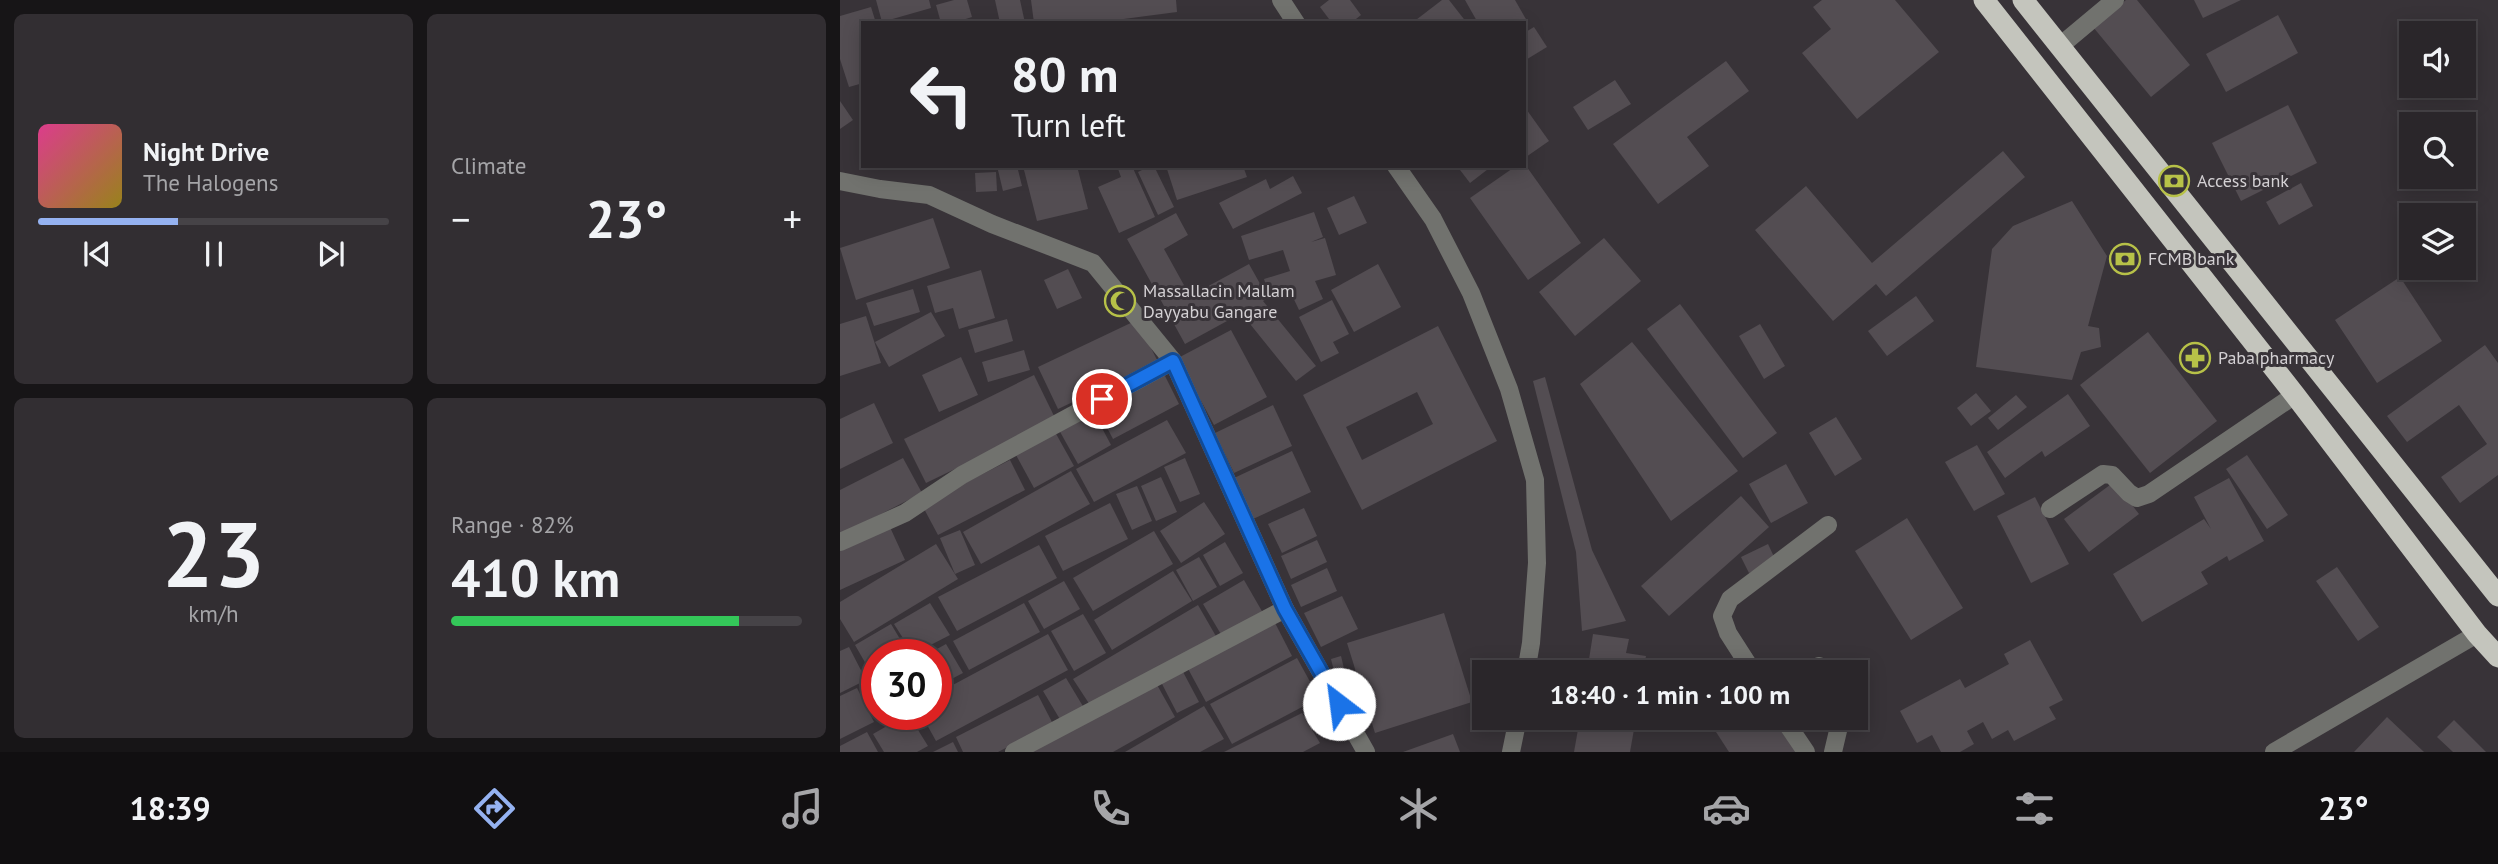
<!DOCTYPE html>
<meta charset="utf-8">
<style>
body{margin:0;font-family:"PT Sans",sans-serif;background:#322e32;color:#f1f3f6;height:100vh;display:flex;flex-direction:column;font-size:26px;white-space:nowrap}
*{box-sizing:border-box;margin:0}
p{font-size:23px;color:#a5a5a8}
.icon{flex:none;width:38px;height:38px;fill:none;stroke:currentColor;stroke-width:2;stroke-linecap:round;stroke-linejoin:round}
.map{position:relative;flex:1;overflow:hidden}
.panel{display:flex;flex-direction:column;gap:14px;padding:14px;background:#171517;width:840px}
.panel>*{flex:none}
.top-card{position:absolute;left:21px;top:21px;width:665px;height:147px;border-radius:0px;box-shadow:0 4px 18px #0003,0 0 0 2px #464347;background:#2a262a;color:#f1f3f6;overflow:hidden}
.fabs{position:absolute;left:1559px;top:21px;display:grid;gap:14px}
.fabs a{display:grid;place-items:center;width:77px;height:77px;border-radius:0px;background:#2a262a;box-shadow:0 4px 18px #0003,0 0 0 2px #464347;font-size:35px}
.speed{position:absolute;left:21px;top:639px;display:flex;gap:14px;font-size:35px;font-weight:700;text-align:center}
.speed>*{display:grid;place-content:center;width:91px;height:91px;border-radius:50%;background:#2a262a;box-shadow:0 4px 18px #0003,0 0 0 2px #464347;line-height:1}
.speed .limit{border:10px solid #d22;background:#fff;color:#111}
.pin{position:absolute;display:grid;place-items:center;width:60px;height:60px;color:#fff;margin:-30px;border:4px solid #fff;border-radius:50%;box-shadow:0 2px 7px #0007}
.me{position:absolute;width:77px;margin:-38px;rotate:330deg;stroke-linejoin:round;filter:drop-shadow(0 0 5px #0008)}
.turn{display:flex;align-items:center;gap:24px;height:147px;padding:0 35px;font-size:32px}
.turn .icon{width:91px;height:91px;stroke-width:2.5}
.turn b{display:block;font-size:49px;line-height:60px}
.big{font-size:52px;font-weight:700;line-height:1.1}
.panel .tile{flex:1;display:flex;flex-direction:column;justify-content:center;gap:10px;min-width:0;padding:0 24px;border-radius:10px;background:#322e32}
.panel .dial{align-items:center;gap:0}
.dial b{font-size:91px;line-height:1}
.song{display:flex;align-items:center;gap:21px}
.cover{width:84px;height:84px;border-radius:10px;background:linear-gradient(135deg,hsl(330 70% 55%),hsl(50 70% 35%))}
.played{height:7px;border-radius:4px;background:linear-gradient(90deg,#95b2f1 40%,#464347 40%)}
.keys{display:flex;justify-content:space-around;direction:ltr}
.heat{display:flex;justify-content:space-between;align-items:center;font-size:38px;direction:ltr}
.charge{height:10px;border-radius:5px;background:linear-gradient(90deg,#34c759 82%,#464347 0)}
.panel .tiles{flex:1;display:grid;gap:14px;grid-template-columns:repeat(2,1fr)}
.trip{position:absolute;left:632px;top:660px;width:396px;height:70px;border-radius:0px;background:#2a262a;box-shadow:0 4px 18px #0003,0 0 0 2px #464347;font-weight:700;line-height:70px;text-align:center}
.tabs{display:flex;height:112px;justify-content:space-around;align-items:center;background:#110f11;color:#a5a5a8}
.tabs .icon{width:49px;height:49px}
.tabs .current{color:#95b2f1}
.tabs b{font-size:32px;color:#f1f3f6}
main{display:flex;flex:1;min-height:0}
.map>svg:first-child{display:block}
</style>
<main>
<section class="panel">
<div class="tiles">
<div class="tile">
<div class="song"><i class="cover"></i><div><b>Night Drive</b><p>The Halogens</p></div></div>
<div class="played"></div>
<div class="keys"><svg class="icon" aria-label="previous" viewBox="0 0 24 24"><path d="M18 5L8 12l10 7zM5 5v14"/></svg><svg class="icon" aria-label="pause" viewBox="0 0 24 24"><path d="M8 5v14M16 5v14"/></svg><svg class="icon" aria-label="next" viewBox="0 0 24 24"><path d="M6 5l10 7-10 7zM19 5v14"/></svg></div>
</div>
<div class="tile"><p>Climate</p>
<div class="heat"><a>−</a><b class="big">23°</b><a>+</a></div>
</div>
<div class="tile dial"><b>23</b><p>km/h</p></div>
<div class="tile"><p>Range · 82%</p><b class="big">410 km</b><div class="charge"></div></div>
</div>
</section>
<div class="map">
<svg width="1658" height="752" viewBox="0 0 1658 752">
<rect width="100%" height="100%" fill="#383338"/>
<g fill="#534d52" fill-rule="evenodd">
<polygon points="36,0 89,0 91,8 42,22"/>
<polygon points="114,0 127,0 132,17 113,23 101,23 96,5"/>
<polygon points="155,0 180,0 185,23 160,23"/>
<polygon points="191,0 336,0 337,12 253,23 194,23"/>
<polygon points="489,0 510,0 521,15 511,23 492,23 480,7"/>
<polygon points="602,0 609,0 627,23 572,23"/>
<polygon points="625,0 675,0 687,21 638,23"/>
<polygon points="982,0 1055,0 1099,52 1017,119 962,53 991,29 973,7"/>
<polygon points="1286,0 1297,0 1350,65 1311,97 1253,27"/>
<polygon points="1354,0 1401,0 1363,18"/>
<polygon points="31,7 36,23 23,23 23,83 9,87 0,59 0,16"/>
<polygon points="1438,15 1458,53 1386,92 1366,54"/>
<polygon points="694,27 707,47 684,61 684,33"/>
<polygon points="886,61 909,91 847,137 869,166 818,204 773,144"/>
<polygon points="775,80 791,104 748,130 733,107"/>
<polygon points="0,101 13,120 0,129"/>
<polygon points="1448,105 1477,163 1401,201 1372,143"/>
<polygon points="684,106 709,141 686,157 684,155"/>
<polygon points="1163,151 1185,177 1046,296 1036,284 993,321 915,230 966,186 1032,263"/>
<polygon points="684,163 741,243 688,280 630,198 676,166 684,166"/>
<polygon points="157,166 177,166 182,186 163,191"/>
<polygon points="183,166 237,166 248,209 197,221"/>
<polygon points="277,166 292,166 315,217 279,233 258,187 281,177"/>
<polygon points="310,166 314,166 334,207 318,215 298,172"/>
<polygon points="326,166 403,166 407,177 337,200"/>
<polygon points="617,166 652,166 630,183"/>
<polygon points="156,172 157,191 136,192 135,173"/>
<polygon points="453,176 462,193 393,229 379,203 426,179 430,189"/>
<polygon points="1461,183 1473,206 1439,225 1426,202"/>
<polygon points="514,196 527,223 499,235 487,208"/>
<polygon points="1232,201 1267,256 1248,326 1259,328 1261,347 1241,352 1232,380 1136,367 1152,249 1173,226"/>
<polygon points="474,212 483,237 471,242 485,238 496,275 475,281 483,299 459,310 449,289 429,295 424,279 450,271 443,250 409,260 401,236"/>
<polygon points="336,213 348,235 324,249 350,296 409,264 428,298 423,301 476,366 456,381 402,314 409,309 345,344 287,239"/>
<polygon points="93,218 110,268 16,300 0,248"/>
<polygon points="764,238 801,281 735,336 699,292"/>
<polygon points="538,264 561,307 514,332 491,290"/>
<polygon points="228,269 242,298 217,309 204,280"/>
<polygon points="141,270 155,318 119,329 113,308 95,313 87,286"/>
<polygon points="1560,277 1602,341 1537,383 1495,320"/>
<polygon points="73,289 80,312 34,326 26,303"/>
<polygon points="1076,296 1094,321 1047,356 1028,331"/>
<polygon points="492,300 509,334 493,342 499,353 481,362 459,317"/>
<polygon points="840,304 937,433 903,458 807,329"/>
<polygon points="91,312 105,336 49,367 35,342"/>
<polygon points="26,316 41,363 0,376 0,324"/>
<polygon points="167,319 173,341 135,353 128,330"/>
<polygon points="297,320 318,362 218,409 198,367"/>
<polygon points="920,324 945,366 924,379 899,336"/>
<path d="M 598,326 L 657,441 L 522,510 L 463,395 ZM 577,392 L 593,424 L 522,460 L 506,427 Z"/>
<polygon points="391,330 427,397 374,425 338,358"/>
<polygon points="1308,332 1377,421 1310,473 1240,385"/>
<polygon points="792,342 898,471 831,521 740,384"/>
<polygon points="1645,345 1658,363 1658,475 1620,503 1601,477 1647,444 1619,405 1567,442 1547,416"/>
<polygon points="184,350 190,370 148,382 142,362"/>
<polygon points="121,357 138,395 99,412 82,375"/>
<polygon points="323,372 339,404 273,439 256,407"/>
<polygon points="194,375 216,420 86,483 64,439"/>
<polygon points="705,377 752,550 786,621 742,631 736,552 693,381"/>
<polygon points="1136,393 1151,411 1131,426 1117,408"/>
<polygon points="1228,394 1250,426 1205,457 1202,451 1165,478 1147,452"/>
<polygon points="1176,395 1187,407 1158,430 1148,418"/>
<polygon points="34,403 53,443 0,469 0,419"/>
<polygon points="433,405 452,446 394,473 375,433"/>
<polygon points="253,411 271,445 238,464 219,430"/>
<polygon points="996,417 1022,459 995,476 969,433"/>
<polygon points="327,420 346,453 254,502 236,469"/>
<polygon points="215,432 234,466 194,488 176,455"/>
<polygon points="1137,445 1165,494 1134,511 1105,462"/>
<polygon points="452,451 471,492 413,519 394,478"/>
<polygon points="1407,455 1448,515 1427,529 1386,469"/>
<polygon points="63,458 82,493 0,535 0,490"/>
<polygon points="345,458 360,494 340,502 324,467"/>
<polygon points="170,460 185,490 98,535 82,505"/>
<polygon points="946,464 968,503 931,523 909,484"/>
<polygon points="231,471 250,504 141,564 123,532"/>
<polygon points="321,477 337,512 316,521 301,486"/>
<polygon points="1389,478 1424,541 1389,561 1387,556 1361,572 1368,584 1302,622 1273,574 1364,519 1371,529 1354,497"/>
<polygon points="1274,482 1299,514 1249,552 1224,519"/>
<polygon points="297,486 312,521 292,530 276,494"/>
<polygon points="901,496 929,527 829,616 801,586"/>
<polygon points="1195,497 1229,564 1191,583 1157,516"/>
<polygon points="364,502 385,534 341,563 320,531"/>
<polygon points="270,503 288,539 223,571 205,536"/>
<polygon points="464,508 477,536 442,553 428,524"/>
<polygon points="1067,518 1123,608 1071,640 1015,551"/>
<polygon points="49,525 65,560 0,590 0,549"/>
<polygon points="120,530 135,565 115,574 100,538"/>
<polygon points="314,531 333,564 253,611 233,578"/>
<polygon points="477,540 487,562 451,579 441,556"/>
<polygon points="385,542 403,573 380,586 363,555"/>
<polygon points="96,544 118,579 14,642 0,619 0,602"/>
<polygon points="928,544 936,561 909,573 901,557"/>
<polygon points="199,545 217,578 117,631 98,597"/>
<polygon points="359,557 377,587 353,601 336,570"/>
<polygon points="1497,567 1539,627 1518,641 1476,581"/>
<polygon points="487,568 497,591 461,607 451,585"/>
<polygon points="333,571 352,601 272,650 254,620"/>
<polygon points="404,580 423,613 382,636 363,604"/>
<polygon points="224,581 240,609 204,629 188,601"/>
<polygon points="502,596 518,629 481,647 464,613"/>
<polygon points="90,603 110,635 73,654 54,624"/>
<polygon points="184,603 200,632 129,670 113,641"/>
<polygon points="358,605 377,638 250,705 233,679"/>
<polygon points="604,613 632,702 535,733 507,643"/>
<polygon points="243,614 266,653 234,671 211,631"/>
<polygon points="433,619 452,656 366,702 346,665"/>
<polygon points="51,624 69,654 37,654 37,676 34,678 15,645"/>
<polygon points="208,634 228,670 96,741 81,714 96,714 96,694"/>
<polygon points="753,634 789,639 786,653 806,656 803,672 747,672"/>
<polygon points="1190,640 1223,700 1209,707 1216,719 1174,741 1168,730 1152,739 1143,722 1127,731 1134,744 1120,752 1101,752 1092,735 1077,743 1060,711 1120,679 1125,688 1169,664 1164,654"/>
<polygon points="106,644 123,673 96,687 96,654 88,654"/>
<polygon points="9,647 26,680 0,693 0,651"/>
<polygon points="501,656 509,689 498,687 491,659"/>
<polygon points="457,658 479,698 392,744 370,704"/>
<polygon points="342,670 359,702 337,713 321,682"/>
<polygon points="226,678 244,708 221,721 203,691"/>
<polygon points="37,683 37,714 57,714 41,723 22,691"/>
<polygon points="316,683 335,717 273,752 191,752"/>
<polygon points="17,688 34,722 0,739 0,696"/>
<polygon points="198,695 213,724 158,752 123,752 116,737"/>
<polygon points="364,706 384,739 360,752 285,752"/>
<polygon points="462,713 480,743 463,752 384,752"/>
<polygon points="68,714 88,746 77,752 44,752 33,734"/>
<polygon points="1547,717 1584,752 1514,752"/>
<polygon points="740,718 796,718 790,752 734,752"/>
<polygon points="867,718 937,718 960,752 889,752"/>
<polygon points="1614,720 1646,752 1613,752 1597,737"/>
<polygon points="27,732 38,752 0,752 0,746"/>
<polygon points="613,734 620,752 563,752"/>
<polygon points="113,742 118,752 93,752"/>
</g>
<g fill="none" stroke-linecap="round" stroke-linejoin="round">
<g stroke="#71726e" stroke-width="18">
<polyline points="441,0 456,23"/>
<polyline points="1220,46 1275,0"/>
<polyline points="556,166 593,219 631,293 669,389 695,480 697,563 691,643 686,672"/>
<polyline points="0,181 40,189 89,195 152,224 253,263 333,361 445,609 526,752"/>
<polyline points="1210,509 1263,474 1272,475 1289,493 1297,498 1309,494 1455,395"/>
<polyline points="0,542 65,513 122,475 333,361"/>
<polyline points="913,672 888,633 882,616 890,599 988,525"/>
<polyline points="965,672 979,666 993,672"/>
<polyline points="943,718 966,752"/>
<polyline points="174,752 445,609"/>
<polyline points="671,752 678,718"/>
<polyline points="993,752 1001,718"/>
<polyline points="1434,752 1637,634"/>
</g>
<g stroke="#c4c5bd" stroke-width="21">
<polyline points="1144,0 1455,395 1637,634 1658,657"/>
<polyline points="1183,0 1658,596"/>
</g>
</g>
<g fill="none" stroke-linecap="round" stroke-linejoin="round">
<g stroke="#114b97" stroke-width="18">
<polyline id="route" points="262,399 333,361 445,609 499,704"/>
</g>
<use href="#route" stroke="#1a73e8" stroke-width="12"/>
</g>
<defs>
<g id="bank-ring" transform="scale(1.575)"><circle r="9.5" fill="#383338" stroke="#b7c148" stroke-width="1.5"/><path d="M-6-4H6V4H-6ZM0-2.3a2.3 2.3 0 1 0 0 4.6a2.3 2.3 0 1 0 0-4.6Z" fill="#b7c148"/></g>
<g id="mosque-ring" transform="scale(1.575)"><circle r="9.5" fill="#383338" stroke="#b7c148" stroke-width="1.5"/><path d="M3.5-4.9A6 6 0 1 0 3.5 4.9A5 5 0 1 1 3.5-4.9Z" fill="#b7c148"/></g>
<g id="pharmacy-ring" transform="scale(1.575)"><circle r="9.5" fill="#383338" stroke="#b7c148" stroke-width="1.5"/><path d="M-2-6h4v4h4v4h-4v4h-4v-4h-4v-4h4Z" fill="#b7c148"/></g>
</defs>
<g fill-rule="evenodd">
<use href="#bank-ring" x="1334" y="181"/>
<use href="#bank-ring" x="1285" y="259"/>
<use href="#mosque-ring" x="280" y="301"/>
<use href="#pharmacy-ring" x="1355" y="358"/>
</g>
<g text-anchor="middle" stroke-width="6" stroke-linejoin="round" paint-order="stroke">
<g font-size="18" fill="#d4d1d4" stroke="#383338" text-anchor="start">
<text x="1357" y="187">Access bank</text>
<text x="1308" y="265">FCMB bank</text>
<text x="303" y="297">Massallacin Mallam<tspan x="303" dy="21">Dayyabu Gangare</tspan></text>
<text x="1378" y="364">Paba pharmacy</text>
</g>
</g>
</svg>
<div class="fabs">
<a><svg class="icon" aria-label="sound" viewBox="0 0 24 24"><path d="M4 9h4l5-4v14l-5-4H4zM17 9q2 3 0 6"/></svg></a>
<a><svg class="icon" aria-label="search" viewBox="0 0 24 24"><circle cx="10" cy="10" r="6"/><path d="M15 15l6 6"/></svg></a>
<a><svg class="icon" aria-label="layers" viewBox="0 0 24 24"><path d="M12 4l9 5-9 5-9-5zM3 14l9 5 9-5"/></svg></a>
</div>
<div class="speed"><div class="limit">30</div></div>
<div class="pin" style="left:262px;top:399px;background:#d93025"><svg class="icon" aria-label="arrive" viewBox="0 0 24 24"><path d="M6 21V4h12l-3 4 3 4H6"/></svg></div>
<svg class="me" style="left:499px;top:704px" viewBox="-20 -20 40 40"><circle r="19" fill="#fff"/><path d="M0-13L10 11 0 6-10 11z" fill="#1a73e8"/></svg>
<div class="trip">18:40 · 1 min · 100 m</div>
<div class="top-card">
<div class="turn"><svg class="icon" aria-label="left" viewBox="0 0 24 24"><path d="M17 20v-9H6M10 6l-5 5 5 5"/></svg><div><b>80 m</b>Turn left</div></div>
</div>
</div>
</main>
<nav class="tabs">
<b>18:39</b>
<svg class="icon current" aria-label="directions" viewBox="0 0 24 24"><path d="M12 3l9 9-9 9-9-9zM9 14v-3h6M13 9l2 2-2 2"/></svg>
<svg class="icon" aria-label="music" viewBox="0 0 24 24"><path d="M9 18V5l10-2v13"/><circle cx="6" cy="18" r="3"/><circle cx="16" cy="16" r="3"/></svg>
<svg class="icon" aria-label="phone" viewBox="0 0 24 24"><path d="M5 4h4l2 5-3 2q2 4 5 5l2-3 5 2v4C11 20 4 13 5 4z"/></svg>
<svg class="icon" aria-label="climate" viewBox="0 0 24 24"><path d="M12 3v18M4 7l16 10M4 17L20 7"/></svg>
<svg class="icon" aria-label="car" viewBox="0 0 24 24"><path d="M5 17H2v-5l4-1 3-4h7l3 4 3 1v5h-3M9 17h6M6 11h13"/><circle cx="7" cy="17" r="2"/><circle cx="17" cy="17" r="2"/></svg>
<svg class="icon" aria-label="filters" viewBox="0 0 24 24"><path d="M4 7h16M4 17h16"/><circle cx="9" cy="7" r="2"/><circle cx="15" cy="17" r="2"/></svg>
<b>23°</b>
</nav>
